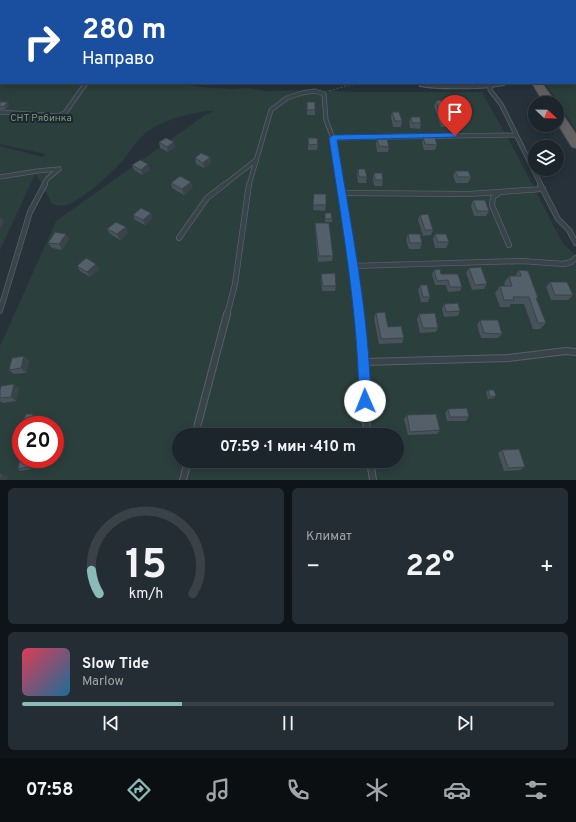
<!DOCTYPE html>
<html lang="ru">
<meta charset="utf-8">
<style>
body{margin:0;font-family:Overpass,sans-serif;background:#252d34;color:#f1f3f6;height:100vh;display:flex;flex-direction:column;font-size:15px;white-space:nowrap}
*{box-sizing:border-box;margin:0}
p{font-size:13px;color:#a0a5a9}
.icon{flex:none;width:22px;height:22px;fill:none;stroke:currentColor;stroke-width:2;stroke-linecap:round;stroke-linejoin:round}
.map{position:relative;height:480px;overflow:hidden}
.side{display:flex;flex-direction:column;gap:8px;padding:8px;background:#0f1418;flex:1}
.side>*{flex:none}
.top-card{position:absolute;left:0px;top:0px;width:576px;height:84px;box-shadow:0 2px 10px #0003,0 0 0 1px #3a4248;background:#1a4fa0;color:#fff;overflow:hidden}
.needle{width:26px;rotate:112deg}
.tools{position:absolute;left:528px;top:96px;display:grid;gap:8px}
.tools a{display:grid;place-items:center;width:36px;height:36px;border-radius:50%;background:#1c252c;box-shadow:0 2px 10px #0003,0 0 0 1px #3a4248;font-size:20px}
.speed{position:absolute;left:12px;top:416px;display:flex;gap:8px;font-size:20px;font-weight:700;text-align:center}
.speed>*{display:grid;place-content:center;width:52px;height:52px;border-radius:50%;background:#1c252c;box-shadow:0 2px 10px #0003,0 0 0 1px #3a4248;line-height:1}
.speed .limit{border:6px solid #d22;background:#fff;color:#111}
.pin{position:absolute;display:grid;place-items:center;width:34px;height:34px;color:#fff;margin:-41px -17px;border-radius:50% 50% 50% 0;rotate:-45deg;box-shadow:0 0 4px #0007}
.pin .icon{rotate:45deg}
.me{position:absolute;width:44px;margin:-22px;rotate:359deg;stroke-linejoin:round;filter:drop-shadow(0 0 3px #0008)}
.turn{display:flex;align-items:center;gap:14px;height:84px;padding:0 16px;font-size:18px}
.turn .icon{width:52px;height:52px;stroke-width:2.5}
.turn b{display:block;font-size:28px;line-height:34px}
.big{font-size:30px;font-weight:700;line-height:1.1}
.side .tile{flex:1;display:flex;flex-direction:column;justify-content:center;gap:6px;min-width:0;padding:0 14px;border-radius:6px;background:#252d34}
.side .dial{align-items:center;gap:0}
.dial svg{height:104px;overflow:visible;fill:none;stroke:#3a4248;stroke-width:7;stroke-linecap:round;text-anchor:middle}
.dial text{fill:#f1f3f6;stroke:none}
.song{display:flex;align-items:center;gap:12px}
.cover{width:48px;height:48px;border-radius:6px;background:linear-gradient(135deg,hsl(350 70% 55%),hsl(200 70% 35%))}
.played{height:4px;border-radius:2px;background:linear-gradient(90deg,#8bbbb9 30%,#3a4248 30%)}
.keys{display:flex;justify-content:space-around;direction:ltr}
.heat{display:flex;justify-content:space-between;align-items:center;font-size:22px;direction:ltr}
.side .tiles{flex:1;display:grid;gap:8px;grid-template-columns:1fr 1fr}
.tile:last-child{grid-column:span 2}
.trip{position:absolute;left:172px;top:428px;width:232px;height:40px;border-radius:20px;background:#1c252c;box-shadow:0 2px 10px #0003,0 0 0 1px #3a4248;font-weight:700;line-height:40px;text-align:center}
.tab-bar{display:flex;height:64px;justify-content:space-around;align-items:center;background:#0b0f12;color:#a0a5a9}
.tab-bar .icon{width:28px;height:28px}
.tab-bar .selected{color:#8bbbb9}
.tab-bar b{font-size:18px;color:#f1f3f6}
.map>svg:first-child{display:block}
</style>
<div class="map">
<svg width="576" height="480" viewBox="0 0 576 480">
<rect width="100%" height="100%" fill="#26313a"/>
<g fill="#2b3f3d" fill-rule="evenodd">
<polygon points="575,29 576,30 576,130 545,83 575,83"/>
<path d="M 0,69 L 1,83 L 181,83 L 199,87 L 233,89 L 249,88 L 266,91 L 311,90 L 360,92 L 482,92 L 516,153 L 563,244 L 576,255 L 576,480 L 0,480 L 0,346 L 56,221 L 205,115 L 214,111 C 197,110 164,120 150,130 C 139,137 132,149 124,159 C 112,173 82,201 64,206 C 61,206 56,205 52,204 L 40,181 L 35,174 L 0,250 L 0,146 L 43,157 L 45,154 L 0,144 ZM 21,425 L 55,425 L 55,459 L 21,459 ZM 179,435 L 397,435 L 397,461 L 179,461 Z"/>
</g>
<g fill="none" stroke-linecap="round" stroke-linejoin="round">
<g stroke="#576068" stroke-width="5">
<g id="service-far2">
<polyline points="490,86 490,90 501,104 541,185"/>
<polyline points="0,112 57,116 65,113 86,83"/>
<polyline points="333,138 516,135"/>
<polyline points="0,177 37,171 59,169"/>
<polyline points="44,185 47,179 59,169"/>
<polyline points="224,185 256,160"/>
<polyline points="249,185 271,110 287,98 302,93 315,91 324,94 326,120 334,141 340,185"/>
</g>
</g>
<g stroke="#576068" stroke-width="6">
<g id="service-far1">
<polyline points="340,184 351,253 358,315"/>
<polyline points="540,184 558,219 569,230 576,243"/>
<polyline points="341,193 469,194 543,189"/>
<polyline points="499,193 493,197 492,205 509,245"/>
<polyline points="179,238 207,198 225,184"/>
<polyline points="353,266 522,261 564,264 571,262 576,258"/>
<polyline points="0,311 30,212 45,184"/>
<polyline points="227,315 235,284 249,184"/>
</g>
</g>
<g stroke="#576068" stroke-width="8">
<g id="service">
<polyline points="358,314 364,362 367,435"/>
<polyline points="364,362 508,358 566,351 576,352"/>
<polyline points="195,435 227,314"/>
<polyline points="370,461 373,480"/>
<polyline points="183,480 188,461"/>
</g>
</g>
<g stroke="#576068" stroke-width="2">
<path id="minor" d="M 422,83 L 508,83 C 498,90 434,89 420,86 L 420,84 Z"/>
</g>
<g stroke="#444d55" stroke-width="2">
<g id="trunk">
<rect x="480" y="0" width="8" height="1"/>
<polygon points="532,83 542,83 556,103 544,103"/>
<polygon points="557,111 561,112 576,134 576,148 572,147 557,123"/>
</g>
</g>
<g stroke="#4a5c5b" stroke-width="1" stroke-dasharray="2 2" stroke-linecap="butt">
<polyline points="278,1 280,0"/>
<polyline points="329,91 349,85 386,83"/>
</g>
<use href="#service-far2" stroke="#39434a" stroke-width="3.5"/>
<use href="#service-far1" stroke="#39434a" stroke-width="4.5"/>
<use href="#service" stroke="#39434a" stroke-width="6"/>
<use href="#minor" fill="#39434a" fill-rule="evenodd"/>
<use href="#trunk" fill="#646260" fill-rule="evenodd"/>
</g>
<g fill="#47525a">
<polygon points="436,101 449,123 447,127 441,127 434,106"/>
<polygon points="0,102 8,102 9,105 6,109 0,110"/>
<polygon points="307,102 315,110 315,115 307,115"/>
<polygon points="392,112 402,121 401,127 393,127 391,117"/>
<polygon points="411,117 421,123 420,129 410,128 409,122"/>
<polygon points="423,137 437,145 435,150 424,150 422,143"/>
<polygon points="308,138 318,144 317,150 308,150"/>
<polygon points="377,139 389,147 388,152 377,152 376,144"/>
<polygon points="159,142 174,142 175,147 168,152 160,148"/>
<polygon points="210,157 211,163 204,168 196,164 195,158"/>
<polygon points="132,165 150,170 142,175 134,170"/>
<polygon points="358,169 367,177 366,183 358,183 357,174"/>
<polygon points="455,171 471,177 468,183 456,183 453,176"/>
<polygon points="374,173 383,180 382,186 374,186 373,178"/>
<polygon points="171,183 193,187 184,195 172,188"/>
<polygon points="314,194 326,205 325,211 313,210"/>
<polygon points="473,200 489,211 486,216 474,216 471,206"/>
<polygon points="325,213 332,219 332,222 325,222"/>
<polygon points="133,215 153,218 145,225 135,220"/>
<polygon points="420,215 433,230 431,235 423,236 418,220"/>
<polygon points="315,223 333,256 332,261 318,262 315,228"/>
<polygon points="107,229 128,232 120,240 110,234"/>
<polygon points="408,234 422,243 420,249 409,249 406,240"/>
<polygon points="435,234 449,242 446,248 435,248 433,239"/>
<polygon points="69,239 62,250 52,248 48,243"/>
<polygon points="77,266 99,269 90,277 80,271"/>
<polygon points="469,268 487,284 484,289 472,290 466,273"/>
<polygon points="434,270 462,287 460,291 448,292 446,285 435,285 432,274"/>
<polygon points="519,270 538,298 537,299 546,323 540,329 533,329 524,304 511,304 509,307 500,307 495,293 500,286 505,286 504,283 509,276 515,276"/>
<polygon points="321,274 336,286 335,291 322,291 321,279"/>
<polygon points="550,282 573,295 568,300 551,300 546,287"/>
<polygon points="420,285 430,297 428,302 421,302 418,290"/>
<polygon points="444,304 460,311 458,316 444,317 442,309"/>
<polygon points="376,313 388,327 404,338 402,343 379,344 374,318"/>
<polygon points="419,314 438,328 436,332 420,333 417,319"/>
<polygon points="480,320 502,334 498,338 481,338 477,325"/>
<polygon points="24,356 29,361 26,373 14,374 9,370"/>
<polygon points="19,388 16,401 3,403 0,401 0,390"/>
<polygon points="488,390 496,396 494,398 488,399 486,392"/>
<polygon points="448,409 469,417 466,421 447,421 445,413"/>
<polygon points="33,414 35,416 33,423 25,423 23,421"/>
<polygon points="407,415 440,430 437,434 408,435 404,419"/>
<polygon points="502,450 525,467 520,470 504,471 498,453"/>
<polygon points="21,459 33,459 31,469 20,471 18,469"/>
</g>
<g fill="#3a424a">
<polygon points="8,102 9,105 6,109 4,106"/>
<polygon points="174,142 175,147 168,152 167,147"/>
<polygon points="210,157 211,163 204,168 203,163"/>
<polygon points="148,164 150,170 142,175 141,170"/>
<polygon points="191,182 193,187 184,195 182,189"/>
<polygon points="151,213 153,218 145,225 143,220"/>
<polygon points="0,216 4,221 1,228 0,227"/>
<polygon points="126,227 128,232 120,240 117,234"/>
<polygon points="66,234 69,239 62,250 59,244"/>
<polygon points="96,264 99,269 90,277 87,272"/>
<polygon points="24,356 29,361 26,373 21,368"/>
<polygon points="14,384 19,388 16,401 11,397"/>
<polygon points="33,414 35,416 33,423 30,421"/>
<polygon points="30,459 33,459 31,469 28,467"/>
<polygon points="2,474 8,477 7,480 0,480"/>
</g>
<g fill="#535f69" stroke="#3a424a">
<polygon points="441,100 449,123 443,123 436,101"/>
<polygon points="0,102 8,102 4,106 0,107"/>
<rect x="307" y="102" width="8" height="8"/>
<polygon points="392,112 399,112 402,121 395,121"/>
<polygon points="411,117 420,117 421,123 412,123"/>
<polygon points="423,137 435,137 437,145 425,144"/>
<polygon points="166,138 174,142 167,147 159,142"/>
<polygon points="308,138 317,138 318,144 309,145"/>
<polygon points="377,139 387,139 389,147 379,146"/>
<polygon points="201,153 210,157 203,163 195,158"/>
<polygon points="140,160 148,164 141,170 132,165"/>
<polygon points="358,169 365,169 367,177 359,177"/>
<polygon points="455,171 468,171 471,177 458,177"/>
<polygon points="374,173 382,173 383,180 375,180"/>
<polygon points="180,176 191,182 182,189 171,183"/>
<polygon points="314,194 326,194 326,205 313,205"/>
<polygon points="473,200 485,200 489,211 477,211"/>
<polygon points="141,208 151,213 143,220 133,215"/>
<polygon points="325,213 331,213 332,219 325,219"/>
<polygon points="428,214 433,230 425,230 420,215"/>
<polygon points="116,222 126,227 117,234 107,229"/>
<polygon points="315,223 329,223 333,256 319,256"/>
<polygon points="55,232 66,234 59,244 48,243"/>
<polygon points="408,234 420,234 422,243 410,243"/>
<polygon points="435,234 446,234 449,242 438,242"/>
<polygon points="86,258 96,264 87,272 77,266"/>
<polygon points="481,267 487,284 475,285 469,268"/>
<polygon points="440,269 441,274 458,274 462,287 450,287 448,280 437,281 434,270"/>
<polygon points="519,270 528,271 538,298 536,298 546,323 538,323 529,297 513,297 514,300 504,300 500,286 512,286 509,276 521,276"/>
<polygon points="335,273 336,286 323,286 321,274"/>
<polygon points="550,282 567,282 573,295 555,295"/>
<polygon points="420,285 427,285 430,297 423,297"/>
<polygon points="458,303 460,311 446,312 444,304"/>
<polygon points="385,312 388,327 401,326 404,338 381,339 376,313"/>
<polygon points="435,313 438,328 423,328 419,314"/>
<polygon points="480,320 498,320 502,334 484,333"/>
<polygon points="24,356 21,368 9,370 12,358"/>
<polygon points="14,384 11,397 0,398 0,390 1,386"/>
<polygon points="488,390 494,390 496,396 490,397"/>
<polygon points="467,408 469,417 450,417 448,409"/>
<polygon points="26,414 33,414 30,421 23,421"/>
<polygon points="436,414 440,430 410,432 407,415"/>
<polygon points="519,449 525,467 508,468 502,450"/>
<polygon points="20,458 21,458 21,459 30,459 28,467 18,469"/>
<polygon points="0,474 2,474 0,480"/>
</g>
<path fill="#1a73e8" stroke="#114b97" d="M 455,133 L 457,134 L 457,137 L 337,140 C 351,226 369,313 371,401 L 369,405 L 365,407 L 361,405 L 359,401 C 358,313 342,225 329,138 L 333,135 Z"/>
<g text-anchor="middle" stroke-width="4" stroke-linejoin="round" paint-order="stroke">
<g font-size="10" fill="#76997a" stroke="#1e272f">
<text x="41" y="121">СНТ Рябинка</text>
</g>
</g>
</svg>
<div class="tools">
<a><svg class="needle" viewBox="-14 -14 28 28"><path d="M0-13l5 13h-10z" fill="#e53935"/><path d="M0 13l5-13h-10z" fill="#a0a5a9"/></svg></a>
<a><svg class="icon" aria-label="layers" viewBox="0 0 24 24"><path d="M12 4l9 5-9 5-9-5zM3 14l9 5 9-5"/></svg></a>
</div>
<div class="speed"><div class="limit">20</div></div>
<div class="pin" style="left:455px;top:136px;background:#d93025"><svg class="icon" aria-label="arrive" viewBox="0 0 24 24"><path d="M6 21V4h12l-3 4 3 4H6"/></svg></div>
<svg class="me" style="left:365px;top:401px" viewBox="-20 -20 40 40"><circle r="19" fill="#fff"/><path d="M0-13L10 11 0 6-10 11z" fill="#1a73e8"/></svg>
<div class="trip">07:59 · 1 мин · 410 m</div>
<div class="top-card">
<div class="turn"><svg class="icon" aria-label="right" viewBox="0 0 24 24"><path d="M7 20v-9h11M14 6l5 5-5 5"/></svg><div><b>280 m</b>Направо</div></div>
</div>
</div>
<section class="side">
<div class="tiles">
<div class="tile dial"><svg viewBox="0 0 100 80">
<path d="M14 69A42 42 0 1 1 86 69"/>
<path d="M14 69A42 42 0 0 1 8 51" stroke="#8bbbb9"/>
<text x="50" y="56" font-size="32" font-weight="700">15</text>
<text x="50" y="72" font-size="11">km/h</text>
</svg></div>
<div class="tile"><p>Климат</p>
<div class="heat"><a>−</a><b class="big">22°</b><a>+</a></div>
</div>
<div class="tile">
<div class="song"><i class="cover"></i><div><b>Slow Tide</b><p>Marlow</p></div></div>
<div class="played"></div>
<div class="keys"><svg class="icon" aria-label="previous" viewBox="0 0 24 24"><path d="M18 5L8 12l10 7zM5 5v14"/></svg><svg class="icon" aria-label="pause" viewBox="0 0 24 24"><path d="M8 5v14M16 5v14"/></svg><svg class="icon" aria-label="next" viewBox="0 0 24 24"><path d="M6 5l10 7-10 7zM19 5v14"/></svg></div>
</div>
</div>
</section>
<nav class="tab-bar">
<b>07:58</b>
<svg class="icon selected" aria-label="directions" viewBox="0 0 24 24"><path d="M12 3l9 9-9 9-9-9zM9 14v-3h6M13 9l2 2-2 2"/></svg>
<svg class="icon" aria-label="music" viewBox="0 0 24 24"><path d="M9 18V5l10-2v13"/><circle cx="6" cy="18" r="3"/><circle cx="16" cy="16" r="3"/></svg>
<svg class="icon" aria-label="phone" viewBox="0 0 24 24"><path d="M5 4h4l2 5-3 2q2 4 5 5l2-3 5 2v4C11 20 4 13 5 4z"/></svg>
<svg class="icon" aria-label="climate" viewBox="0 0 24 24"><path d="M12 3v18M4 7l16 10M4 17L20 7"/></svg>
<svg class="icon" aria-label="car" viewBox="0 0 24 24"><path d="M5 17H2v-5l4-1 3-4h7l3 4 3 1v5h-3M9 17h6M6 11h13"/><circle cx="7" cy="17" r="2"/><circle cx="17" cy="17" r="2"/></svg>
<svg class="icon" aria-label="filters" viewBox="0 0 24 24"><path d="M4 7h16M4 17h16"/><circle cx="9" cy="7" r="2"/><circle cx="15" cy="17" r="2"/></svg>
</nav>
